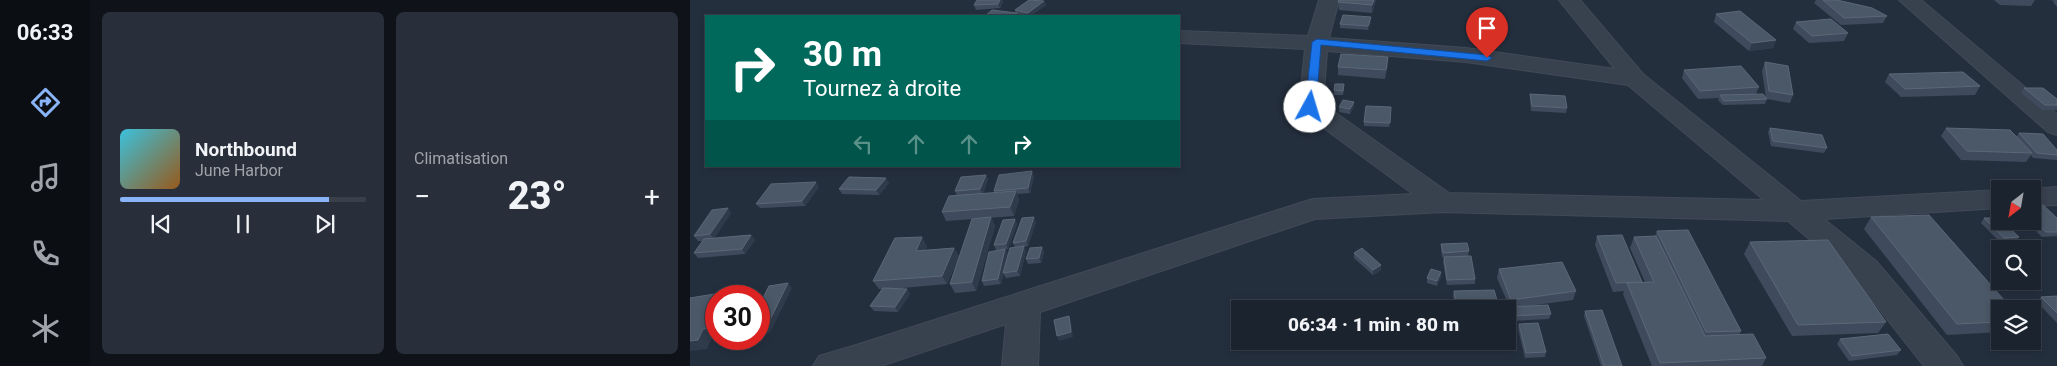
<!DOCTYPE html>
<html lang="fr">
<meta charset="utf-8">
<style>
body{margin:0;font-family:Roboto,sans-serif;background:#282f3a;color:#f1f3f6;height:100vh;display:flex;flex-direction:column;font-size:19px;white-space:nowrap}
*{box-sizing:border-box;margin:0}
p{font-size:16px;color:#a0a4aa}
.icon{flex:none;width:28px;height:28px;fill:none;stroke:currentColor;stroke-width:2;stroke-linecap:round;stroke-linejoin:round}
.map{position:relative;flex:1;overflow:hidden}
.panel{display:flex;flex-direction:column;gap:12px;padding:12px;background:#0f1319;width:600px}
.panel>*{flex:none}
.hud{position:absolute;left:15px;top:15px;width:475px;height:152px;border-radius:0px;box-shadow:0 2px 8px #0003,0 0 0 1px #39404a;background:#00695c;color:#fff;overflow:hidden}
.needle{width:32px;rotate:211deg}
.tools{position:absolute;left:1301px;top:180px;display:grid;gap:10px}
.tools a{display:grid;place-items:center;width:50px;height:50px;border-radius:0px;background:#1b232e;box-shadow:0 2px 8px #0003,0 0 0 1px #39404a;font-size:25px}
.speed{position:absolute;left:15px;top:285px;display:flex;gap:10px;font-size:25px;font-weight:700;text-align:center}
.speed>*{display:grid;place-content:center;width:65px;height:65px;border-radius:50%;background:#1b232e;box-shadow:0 2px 8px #0003,0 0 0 1px #39404a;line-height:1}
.speed .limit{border:8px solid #d22;background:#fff;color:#111}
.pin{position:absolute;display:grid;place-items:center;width:42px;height:42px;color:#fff;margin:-51px -21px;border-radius:50% 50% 50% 0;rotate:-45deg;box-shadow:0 0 5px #0007}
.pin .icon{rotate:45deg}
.me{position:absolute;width:55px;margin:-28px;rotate:6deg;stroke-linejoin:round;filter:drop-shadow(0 0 4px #0008)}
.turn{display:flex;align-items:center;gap:18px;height:105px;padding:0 15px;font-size:22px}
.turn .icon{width:65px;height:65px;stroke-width:2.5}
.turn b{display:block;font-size:35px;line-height:42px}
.lanes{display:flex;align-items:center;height:48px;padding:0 15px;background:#0003;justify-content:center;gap:25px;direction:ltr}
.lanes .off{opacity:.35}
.big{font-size:38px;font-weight:800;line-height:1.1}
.panel .card{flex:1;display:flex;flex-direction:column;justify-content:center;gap:8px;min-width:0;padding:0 18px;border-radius:8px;background:#282f3a}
.song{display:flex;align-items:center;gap:15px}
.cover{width:60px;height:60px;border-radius:8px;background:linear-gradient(135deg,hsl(190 70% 55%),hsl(30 70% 35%))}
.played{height:5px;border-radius:2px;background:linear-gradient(90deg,#8ab4f8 85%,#39404a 85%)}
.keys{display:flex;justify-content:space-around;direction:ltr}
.heat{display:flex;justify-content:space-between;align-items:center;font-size:28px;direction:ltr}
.panel .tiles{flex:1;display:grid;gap:12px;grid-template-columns:repeat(2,1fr)}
.trip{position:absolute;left:541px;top:300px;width:285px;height:50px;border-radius:0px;background:#1b232e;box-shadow:0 2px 8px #0003,0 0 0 1px #39404a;font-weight:800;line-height:50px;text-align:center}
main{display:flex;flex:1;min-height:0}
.menu{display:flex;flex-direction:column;width:90px;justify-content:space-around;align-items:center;background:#0b0e12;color:#a0a4aa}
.menu .icon{width:35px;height:35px}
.menu .on{color:#8ab4f8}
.menu b{font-size:22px;color:#f1f3f6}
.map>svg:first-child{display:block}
</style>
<main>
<nav class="menu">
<b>06:33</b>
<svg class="icon on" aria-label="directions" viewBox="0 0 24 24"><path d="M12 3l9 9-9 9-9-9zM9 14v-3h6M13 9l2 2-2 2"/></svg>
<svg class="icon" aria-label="music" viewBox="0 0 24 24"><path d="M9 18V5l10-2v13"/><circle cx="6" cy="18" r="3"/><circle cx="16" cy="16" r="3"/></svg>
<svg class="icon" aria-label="phone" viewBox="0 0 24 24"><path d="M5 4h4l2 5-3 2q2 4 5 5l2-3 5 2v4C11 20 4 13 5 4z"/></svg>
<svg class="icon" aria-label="climate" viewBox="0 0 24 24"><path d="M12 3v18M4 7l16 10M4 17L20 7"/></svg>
</nav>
<section class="panel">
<div class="tiles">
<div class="card">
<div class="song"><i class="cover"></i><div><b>Northbound</b><p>June Harbor</p></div></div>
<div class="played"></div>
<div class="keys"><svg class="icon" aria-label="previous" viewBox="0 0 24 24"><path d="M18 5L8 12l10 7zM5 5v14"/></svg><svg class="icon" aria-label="pause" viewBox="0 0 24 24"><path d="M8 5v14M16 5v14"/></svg><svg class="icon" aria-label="next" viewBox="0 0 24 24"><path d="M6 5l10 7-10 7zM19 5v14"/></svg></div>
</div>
<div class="card"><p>Climatisation</p>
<div class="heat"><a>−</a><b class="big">23°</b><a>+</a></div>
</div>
</div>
</section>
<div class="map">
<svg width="1367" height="366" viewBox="0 0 1367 366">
<rect width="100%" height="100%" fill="#242f3e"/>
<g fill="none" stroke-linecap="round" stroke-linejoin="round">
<g stroke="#414a57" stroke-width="2">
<g id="street">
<path d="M 629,0 L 649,0 L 639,38 L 776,48 L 925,69 L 869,0 L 890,0 L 953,74 L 1111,201 L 1310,190 L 1310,208 L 1134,219 L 1186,261 L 1267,356 L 1273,366 L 1234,366 L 1164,277 L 1098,221 L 753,212 L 625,219 L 350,312 L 348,366 L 312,366 L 316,324 L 191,366 L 123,366 L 129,356 L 163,346 L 613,202 L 623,199 L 723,194 L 612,112 L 609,107 L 615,49 L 489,43 L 489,31 L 618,36 ZM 637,51 L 776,62 L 938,85 L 1074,200 L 759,193 L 633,104 Z"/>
<polygon points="1209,0 1231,0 1367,114 1367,135 1358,132"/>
<polygon points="1367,187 1367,205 1342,206 1342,189 1338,189"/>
</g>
</g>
<use href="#street" fill="#38414e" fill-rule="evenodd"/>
</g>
<g fill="#3f4b5c">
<polygon points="287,0 312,0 313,2 310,8 286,10 284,5"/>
<polygon points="649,0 686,0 682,13 649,10 648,2"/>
<polygon points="1126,0 1147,0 1197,16 1193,23 1151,25 1124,3"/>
<polygon points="1304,0 1345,0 1341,6 1310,5"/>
<polygon points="1360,0 1367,0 1367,7 1363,2 1364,1"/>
<polygon points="354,1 356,5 340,16 327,15 328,16 295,16 326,13 325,10"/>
<polygon points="1026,14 1086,40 1083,48 1059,51 1024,22"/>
<polygon points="681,22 678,30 650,28 650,24"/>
<polygon points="1106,22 1158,33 1154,41 1119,43 1103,29"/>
<polygon points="698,57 698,65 695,79 648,75 648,67"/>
<polygon points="1075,62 1103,95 1100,103 1077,99 1075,104 1033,105 1028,100 1029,98 1008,99 992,78 994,70 1069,87 1066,94 1076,98 1072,71"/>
<polygon points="1199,74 1290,86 1285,95 1211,97 1195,82"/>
<polygon points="1334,88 1367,99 1367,110 1352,110 1331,93"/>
<polygon points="654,89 653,95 644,95 644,90"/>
<polygon points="840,94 877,108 876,113 841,111 840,99"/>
<polygon points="664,106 660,114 649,112 649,107"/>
<polygon points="701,111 699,127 674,126 674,122"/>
<polygon points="1080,128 1137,148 1134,153 1081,146 1078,132"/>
<polygon points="1256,128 1326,137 1329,133 1367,150 1367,160 1343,158 1341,155 1336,162 1271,160 1251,136"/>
<polygon points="342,171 344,176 340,193 327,194 329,200 324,216 256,221 252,212 267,196 265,191 296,175 298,179 293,194 304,193 304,191"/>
<polygon points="199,183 189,195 152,194 149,189"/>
<polygon points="129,187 115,206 70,208 66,204"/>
<polygon points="1342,206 1367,218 1367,236 1352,237 1336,221 1342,221"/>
<polygon points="41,213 24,238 61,235 65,240 55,254 8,258 4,253 13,241 8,241 4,236"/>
<polygon points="301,217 305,226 286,291 265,293 260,284"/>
<polygon points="1181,217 1310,309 1310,332 1257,335 1174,229"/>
<polygon points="1294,218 1329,237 1325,242 1311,243 1291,223"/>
<polygon points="325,219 327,224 318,249 306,250 304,245"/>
<polygon points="346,222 338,246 334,247 336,251 330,276 316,278 313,273 325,247 323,243"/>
<polygon points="967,231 1051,331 1049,335 1076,358 1072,366 962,366 933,294 934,291 923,292 905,245 907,236 952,282 955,282 940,248 944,237 965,236"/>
<polygon points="1060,242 1196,322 1188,333 1102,336 1054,254"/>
<polygon points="751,244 779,251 778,256 785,279 785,284 757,285 753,262 754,257 752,257 751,249"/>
<polygon points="237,246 235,250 264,248 269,257 257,284 201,289 217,289 220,294 208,312 184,311 180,306 192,289 189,289 183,281"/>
<polygon points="352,247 354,252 351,263 338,264 336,259"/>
<polygon points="315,249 318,254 311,284 294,286 292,281"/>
<polygon points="664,253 691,265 691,270 683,275 664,258"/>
<polygon points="809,269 886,291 883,300 838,306 861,314 859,319 821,321 819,312 820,308 807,278"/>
<polygon points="751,272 751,277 747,286 737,283 737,278"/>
<polygon points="764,291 809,307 809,309 766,309 763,296"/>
<polygon points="1367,296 1367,323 1347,302 1351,297"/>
<polygon points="895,311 932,366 911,366 894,316"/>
<polygon points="829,324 856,352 855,357 835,358 828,329"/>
<polygon points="1150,339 1211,350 1207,355 1159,361 1147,344"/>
</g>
<g fill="#2f3b4b">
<polygon points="310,0 312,0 313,2 310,8 308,4"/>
<polygon points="684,0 686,0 682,13 682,5"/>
<polygon points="354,1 356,5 339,16 338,13"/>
<polygon points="681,17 681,22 678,30 678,26"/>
<polygon points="1086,40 1083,48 1059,51 1062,43"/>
<polygon points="698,57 698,65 695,79 696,70"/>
<polygon points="664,102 664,106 660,114 660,109"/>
<polygon points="342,171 344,176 340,193 338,188"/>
<polygon points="296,175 298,179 293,194 290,189"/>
<polygon points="196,178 199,183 189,195 186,190"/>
<polygon points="126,182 129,187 115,206 112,201"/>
<polygon points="326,191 329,200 324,216 320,207"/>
<polygon points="38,208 41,213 24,239 20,234"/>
<polygon points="301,217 305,226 286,291 282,282"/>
<polygon points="344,217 346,222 338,246 336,241"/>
<polygon points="325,219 327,224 318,249 316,244"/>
<polygon points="61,235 65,240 55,254 52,249"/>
<polygon points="232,237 237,246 231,260 226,251"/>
<polygon points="334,246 336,251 330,276 327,271"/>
<polygon points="352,247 354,252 351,263 349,258"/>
<polygon points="264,248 269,257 257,284 252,276"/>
<polygon points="315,249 318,254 311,284 308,279"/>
<polygon points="691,265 691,270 683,275 683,270"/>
<polygon points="751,272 751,277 747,286 747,281"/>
<polygon points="98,283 102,288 80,333 69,334 69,329"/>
<polygon points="61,288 67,296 57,296"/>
<polygon points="217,289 220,294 208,312 205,307"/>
<polygon points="379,316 381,321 383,337 369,341 367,336"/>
<polygon points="26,327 26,337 22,338 17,349 0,351 0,341 13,329"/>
</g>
<g fill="#4b5868" stroke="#5c6777">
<polygon points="287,0 310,0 308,4 284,5"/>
<polygon points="339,0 354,1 338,13 325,10"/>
<polygon points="649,0 684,0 682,5 648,2"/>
<polygon points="1133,0 1147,0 1182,8 1197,16 1154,18"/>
<polygon points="302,10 327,13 323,16 295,16"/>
<polygon points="1050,11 1086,40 1062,43 1026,14"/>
<polygon points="653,15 681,17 678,26 650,24"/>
<polygon points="1141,19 1158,33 1122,36 1106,22"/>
<polygon points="651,54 698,57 696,70 648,67"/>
<polygon points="1075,62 1098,66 1103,95 1079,91"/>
<polygon points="1051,66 1069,87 1010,91 994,70"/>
<polygon points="1273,72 1290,86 1215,89 1199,74"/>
<polygon points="645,84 654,84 653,91 644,90"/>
<polygon points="1334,88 1353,88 1367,99 1367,105 1355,105"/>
<polygon points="840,94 875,96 877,108 842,106"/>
<polygon points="1073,94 1077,99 1034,101 1030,95"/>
<polygon points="653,100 664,102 660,109 649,107"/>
<polygon points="676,106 701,107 700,123 674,122"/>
<polygon points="1080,128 1132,135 1137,148 1083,141"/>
<polygon points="1256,128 1320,130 1342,153 1277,151"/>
<polygon points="1329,133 1353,134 1367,150 1367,155 1347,153"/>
<polygon points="342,171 338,188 304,191 309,175"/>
<polygon points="296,175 290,189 265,191 271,177"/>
<polygon points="159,177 196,178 186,190 149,189"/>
<polygon points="126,182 112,201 66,204 81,184"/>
<polygon points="326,191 320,207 252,212 259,196"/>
<polygon points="1353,205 1367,218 1367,232 1356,232 1342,219 1342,206"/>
<polygon points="38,208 20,234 4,236 22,210"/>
<polygon points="1239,215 1322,309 1310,309 1310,322 1267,324 1181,217"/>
<polygon points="301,217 282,282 260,284 282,219"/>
<polygon points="344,217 336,241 323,243 332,218"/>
<polygon points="1294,218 1308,218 1310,219 1310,221 1312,221 1329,237 1314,238"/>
<polygon points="325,219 316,244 304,245 313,220"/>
<polygon points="998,230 1051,331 1016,332 967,231"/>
<polygon points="61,235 52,249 4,253 14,239"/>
<polygon points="932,235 952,282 926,283 907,236"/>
<polygon points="966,236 1015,336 1063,334 1076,358 970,363 937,283 964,282 944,237"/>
<polygon points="232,237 226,251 264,248 252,276 183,281 205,238"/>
<polygon points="1138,240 1196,322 1108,325 1060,242"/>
<polygon points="777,243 779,251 753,253 751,244"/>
<polygon points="334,246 327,271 313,273 320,248"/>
<polygon points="352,247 349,258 336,259 340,248"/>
<polygon points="672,248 691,265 683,270 664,253"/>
<polygon points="315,249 308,279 292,281 299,252"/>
<polygon points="781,256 785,279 757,280 754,257"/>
<polygon points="872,262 886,291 821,300 809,269"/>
<polygon points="741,269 751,272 747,281 737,278"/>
<polygon points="98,283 76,328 69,329 69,306 79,286"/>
<polygon points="61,288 57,296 26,296 26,327 13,329 8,340 0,341 0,298"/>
<polygon points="193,288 217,289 205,307 180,306"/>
<polygon points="804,290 809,307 767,309 764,291"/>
<polygon points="1367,296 1367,313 1351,297"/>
<polygon points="858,305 861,314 822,316 820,307"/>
<polygon points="912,310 932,366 914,366 895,311"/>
<polygon points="379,316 381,332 367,336 364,320"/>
<polygon points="848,323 856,352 836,353 829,324"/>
<polygon points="1198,334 1211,350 1162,356 1150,339"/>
</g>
<polygon fill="#1a73e8" stroke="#114b97" points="627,39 797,55 802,58 797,61 631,45 626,107 620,110 615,107 622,42"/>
</svg>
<div class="tools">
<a><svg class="needle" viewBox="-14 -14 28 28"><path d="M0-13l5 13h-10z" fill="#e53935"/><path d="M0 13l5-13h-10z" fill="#a0a4aa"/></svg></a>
<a><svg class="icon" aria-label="search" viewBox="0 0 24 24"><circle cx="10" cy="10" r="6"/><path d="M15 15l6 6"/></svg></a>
<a><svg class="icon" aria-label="layers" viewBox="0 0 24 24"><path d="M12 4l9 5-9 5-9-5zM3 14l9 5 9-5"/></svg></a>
</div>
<div class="speed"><div class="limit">30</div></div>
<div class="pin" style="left:797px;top:58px;background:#d93025"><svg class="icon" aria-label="arrive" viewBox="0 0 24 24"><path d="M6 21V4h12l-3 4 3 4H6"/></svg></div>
<svg class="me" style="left:620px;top:107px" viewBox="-20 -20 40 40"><circle r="19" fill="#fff"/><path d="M0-13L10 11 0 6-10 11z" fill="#1a73e8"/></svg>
<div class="trip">06:34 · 1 min · 80 m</div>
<div class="hud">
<div class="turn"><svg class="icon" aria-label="right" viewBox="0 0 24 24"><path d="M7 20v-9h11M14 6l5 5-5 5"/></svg><div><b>30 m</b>Tournez à droite</div></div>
<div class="lanes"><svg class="icon off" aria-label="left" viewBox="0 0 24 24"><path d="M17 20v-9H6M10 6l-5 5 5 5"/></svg><svg class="icon off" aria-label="ahead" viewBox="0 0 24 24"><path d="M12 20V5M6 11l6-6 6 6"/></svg><svg class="icon off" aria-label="ahead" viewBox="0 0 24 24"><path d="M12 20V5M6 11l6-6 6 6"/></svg><svg class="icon" aria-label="right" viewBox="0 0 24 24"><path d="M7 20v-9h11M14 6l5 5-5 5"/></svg></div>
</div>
</div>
</main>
